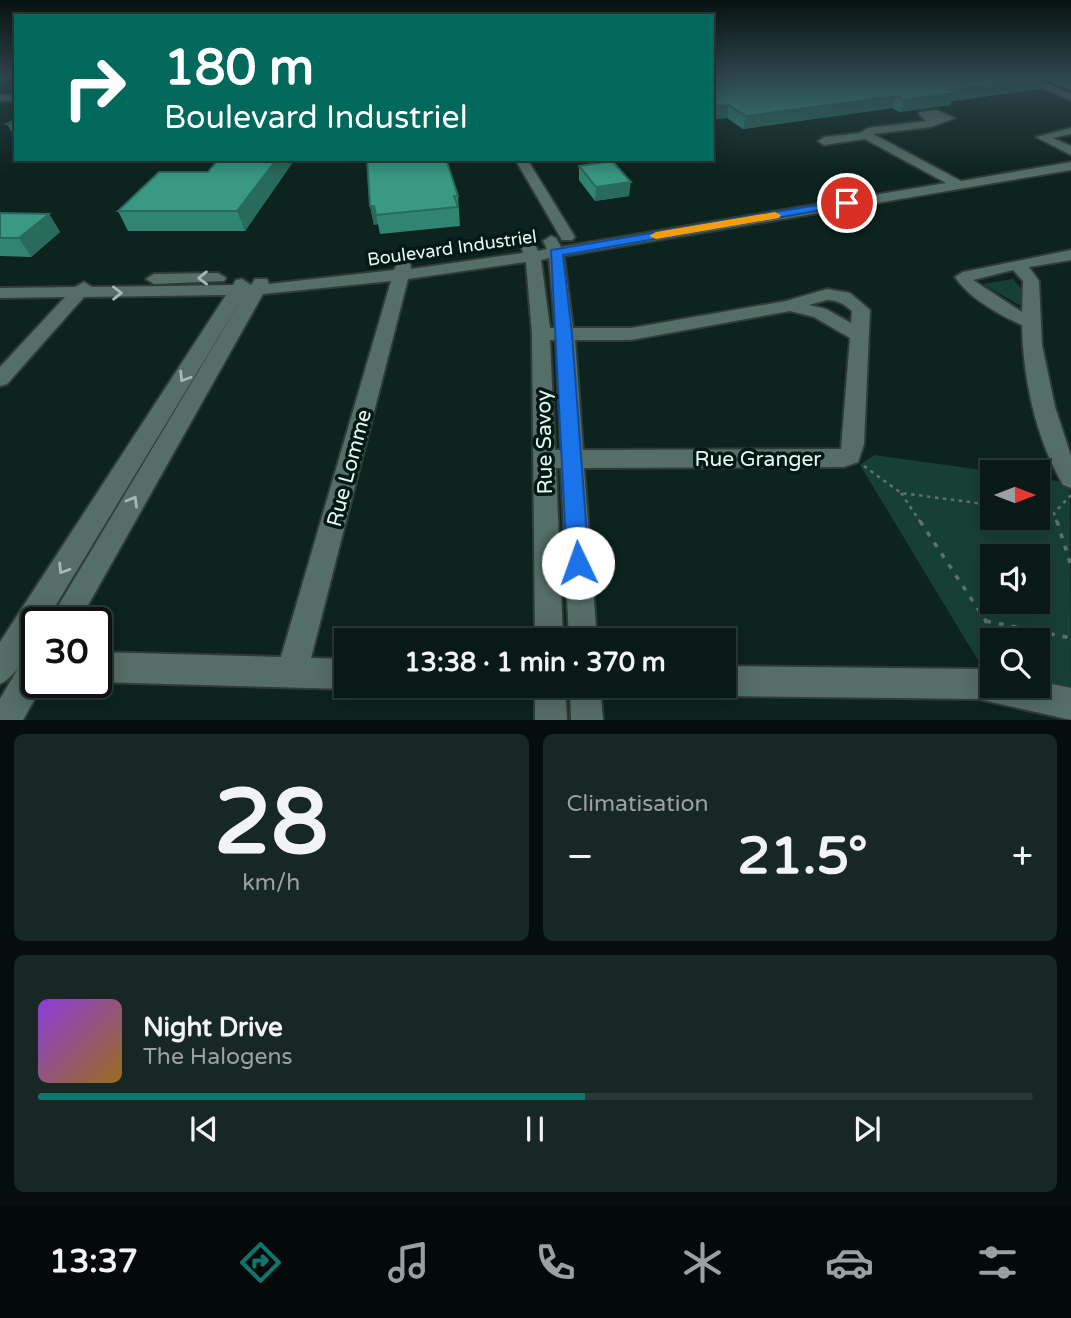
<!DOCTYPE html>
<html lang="fr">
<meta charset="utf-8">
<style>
body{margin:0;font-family:"Varela Round",sans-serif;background:#172723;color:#f1f3f6;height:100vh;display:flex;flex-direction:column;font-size:26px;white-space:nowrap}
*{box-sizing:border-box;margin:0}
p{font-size:23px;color:#99a1a1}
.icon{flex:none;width:38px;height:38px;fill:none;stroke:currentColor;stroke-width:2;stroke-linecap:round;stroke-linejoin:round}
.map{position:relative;height:720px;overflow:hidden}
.drawer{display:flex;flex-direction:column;gap:14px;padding:14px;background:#050e0c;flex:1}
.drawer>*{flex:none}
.top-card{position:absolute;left:14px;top:14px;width:700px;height:147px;border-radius:0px;box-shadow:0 4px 18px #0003,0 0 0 2px #293835;background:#00695c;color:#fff;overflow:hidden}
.needle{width:46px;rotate:90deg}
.tools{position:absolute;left:980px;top:460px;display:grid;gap:14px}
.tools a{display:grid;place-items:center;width:70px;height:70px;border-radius:0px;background:#091a16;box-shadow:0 4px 18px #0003,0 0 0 2px #293835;font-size:35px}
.speed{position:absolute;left:21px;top:607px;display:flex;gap:14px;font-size:35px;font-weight:700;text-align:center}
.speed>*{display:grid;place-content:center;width:91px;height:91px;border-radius:50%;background:#091a16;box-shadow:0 4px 18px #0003,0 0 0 2px #293835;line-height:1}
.speed .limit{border:4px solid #111;border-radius:10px;background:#fff;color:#111}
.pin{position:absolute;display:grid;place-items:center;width:60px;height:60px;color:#fff;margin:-30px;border:4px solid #fff;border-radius:50%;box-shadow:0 2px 7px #0007}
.me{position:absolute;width:77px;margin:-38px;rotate:357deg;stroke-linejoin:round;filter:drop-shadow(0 0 5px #0008)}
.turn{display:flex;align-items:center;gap:24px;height:147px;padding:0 35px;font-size:32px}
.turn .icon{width:91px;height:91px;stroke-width:2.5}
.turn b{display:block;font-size:49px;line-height:60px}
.big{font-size:52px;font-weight:700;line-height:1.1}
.drawer .card{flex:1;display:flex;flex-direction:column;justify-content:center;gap:10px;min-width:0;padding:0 24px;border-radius:10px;background:#172723}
.drawer .dial{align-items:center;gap:0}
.dial b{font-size:91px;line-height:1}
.song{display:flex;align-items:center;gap:21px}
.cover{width:84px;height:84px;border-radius:10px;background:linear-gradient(135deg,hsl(270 70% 55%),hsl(40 70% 35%))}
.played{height:7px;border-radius:4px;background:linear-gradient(90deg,#0f766e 55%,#293835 55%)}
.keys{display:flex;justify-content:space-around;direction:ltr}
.heat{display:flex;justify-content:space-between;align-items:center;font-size:38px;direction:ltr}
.drawer .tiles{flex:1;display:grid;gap:14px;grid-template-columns:1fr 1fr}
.card:last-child{grid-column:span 2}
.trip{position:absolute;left:334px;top:628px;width:402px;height:70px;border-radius:0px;background:#091a16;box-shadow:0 4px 18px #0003,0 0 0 2px #293835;font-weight:700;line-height:70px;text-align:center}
.tabs{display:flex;height:112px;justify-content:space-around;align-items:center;background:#040a09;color:#99a1a1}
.tabs .icon{width:49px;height:49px}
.tabs .on{color:#0f766e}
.tabs b{font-size:32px;color:#f1f3f6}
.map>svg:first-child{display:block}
</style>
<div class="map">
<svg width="1071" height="720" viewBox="0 0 1071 720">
<rect width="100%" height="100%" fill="#0c231e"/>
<g fill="#164036" fill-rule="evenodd">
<polygon points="1013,279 1024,292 1021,306 983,284"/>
<path d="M 874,455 L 996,472 L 992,472 L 992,518 L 1038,518 L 1038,478 L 1070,483 L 1071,694 L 1038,686 L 1038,640 L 992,640 L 992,678 L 988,677 L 860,465 ZM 992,556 L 1038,556 L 1038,602 L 992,602 Z"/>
</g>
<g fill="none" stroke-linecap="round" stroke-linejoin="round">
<g stroke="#2f3b37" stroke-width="4">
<g id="minor">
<polygon points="1011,75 1024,75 1071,93 1071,100"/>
<rect x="0" y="95" width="16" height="6"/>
<path d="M 936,110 L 955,118 L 931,127 L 873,134 L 961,181 L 1071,162 L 1071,170 L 564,256 L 573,328 L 631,328 L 786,301 L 827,289 L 850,293 L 870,310 L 864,444 L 858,462 L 844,467 L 584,468 L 597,640 L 569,640 L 561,468 L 556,468 L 563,640 L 535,640 L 532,334 L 526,262 L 408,279 L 311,658 L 346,659 L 346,686 L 353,686 L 346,689 L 96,682 L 96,652 L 281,657 L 391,281 L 263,294 L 78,623 L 48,623 L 244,295 L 45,623 L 37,623 C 37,642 18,676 0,684 L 0,642 L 226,295 L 84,297 L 7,384 L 0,386 L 0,367 L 65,297 L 0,298 L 0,288 L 75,287 L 84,282 L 92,287 L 233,285 L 236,280 L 242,279 L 251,285 L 255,279 L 267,279 L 269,284 L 394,270 L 398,262 L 410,262 L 411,269 L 523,253 L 521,245 L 529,240 L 534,242 L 538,251 L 547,249 L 543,241 L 551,236 L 556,238 L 561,247 L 946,183 L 865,139 L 824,145 L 818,141 L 824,137 L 860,133 L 868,128 L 926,121 L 919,114 L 920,112 ZM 549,258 L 555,328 L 550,328 L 541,260 ZM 827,300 C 838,300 844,304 852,311 L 851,323 L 826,309 L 809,305 ZM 790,311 L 814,317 L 850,338 L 841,449 L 583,450 L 575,340 L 631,340 ZM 550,340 L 556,340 L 561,450 L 555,450 Z"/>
<polygon points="1071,128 1071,134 1053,138 1071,146 1071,155 1036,137"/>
<polygon points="515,159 527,159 575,237 572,240 562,240"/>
<path d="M 1071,250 L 1071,260 L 1029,267 L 1039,281 L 1042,345 L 1055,407 L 1071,456 L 1071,488 L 1063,485 C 1036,438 1023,379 1022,325 C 998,314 970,299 955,277 L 963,272 ZM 1013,270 L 1023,281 L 1022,312 L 973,280 Z"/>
<polygon points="218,273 226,278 224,281 154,284 146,279 154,274"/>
<polygon points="37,651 37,682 44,682 23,720 0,720 0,699 26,655"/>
<polygon points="724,666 978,669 992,672 992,686 1038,686 1038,681 1071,688 1071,720 978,699 724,696 713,692 711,686 724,686"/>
<polygon points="535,686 565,686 567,720 535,720"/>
<polygon points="570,686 600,686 603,720 571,720"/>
</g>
</g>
<g stroke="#5e726d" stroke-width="2.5" stroke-dasharray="3.5 4.5" stroke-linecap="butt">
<polyline points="864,466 901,493 992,505"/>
<polyline points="901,493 921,523"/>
<polyline points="1038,511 1054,513"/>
<polyline points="1057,523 1054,513 1071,495"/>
</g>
<g stroke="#5e726d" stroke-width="3.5" stroke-dasharray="5 8" stroke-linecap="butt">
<polyline points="920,521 986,621 981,663"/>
<polyline points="1057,521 1071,566"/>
<polyline points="986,621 1071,638"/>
</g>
<use href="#minor" fill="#556e67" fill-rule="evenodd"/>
</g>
<g fill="#318471">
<polygon points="0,75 16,75 16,79 9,79 0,83"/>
<polygon points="712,75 1071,75 1071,90 1044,80 1039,89 952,101 950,105 899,112 892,108 743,129 727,118 715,119 712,117"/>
<polygon points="16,119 16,137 15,137 7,124"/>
<polygon points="219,159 295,159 245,231 128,231 118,211 208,172"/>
<polygon points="579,166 629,196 595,201 579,180"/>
<polygon points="458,196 460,226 380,234 378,224 374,225 370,206"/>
<polygon points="0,213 49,214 60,232 31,257 0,256"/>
</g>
<g fill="#286b5c">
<polygon points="0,75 7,75 9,79 1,83"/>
<polygon points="1045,78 1039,89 952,101 950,105 899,112 904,100 950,90"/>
<polygon points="897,96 892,108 743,129 746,116"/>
<polygon points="729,105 727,118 715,119 718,106"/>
<polygon points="277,159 295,159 245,231 237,211"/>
<polygon points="631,182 629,196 595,201 596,187"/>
<polygon points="370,206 374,206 378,224 374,225"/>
<polygon points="49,214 60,232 31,257 19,238"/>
</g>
<g fill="#399983" stroke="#286b5c" stroke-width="2">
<polygon points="712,75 1037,75 1045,78 950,90 956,93 904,100 897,96 746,116 729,105 718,106 712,103"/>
<polygon points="16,119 16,124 7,124"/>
<polygon points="219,159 277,159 237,211 118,211 159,172 208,172"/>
<polygon points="367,159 446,159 458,196 454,196 458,207 376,215 374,206 370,206"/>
<polygon points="612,161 631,182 596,187 579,166"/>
<polygon points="0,213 49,214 19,238 0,238"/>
</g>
<defs><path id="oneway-chevron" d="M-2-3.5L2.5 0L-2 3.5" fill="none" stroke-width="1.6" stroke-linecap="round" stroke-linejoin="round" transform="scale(1.75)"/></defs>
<g stroke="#a6b9b4">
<use href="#oneway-chevron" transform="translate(203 278) rotate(179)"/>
<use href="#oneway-chevron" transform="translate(117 293) rotate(-1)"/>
<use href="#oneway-chevron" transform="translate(184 377) rotate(122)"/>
<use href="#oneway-chevron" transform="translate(133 501) rotate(-60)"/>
<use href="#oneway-chevron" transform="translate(63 569) rotate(122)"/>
</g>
<linearGradient id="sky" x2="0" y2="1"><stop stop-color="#071310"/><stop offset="0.43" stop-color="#2e454c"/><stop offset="1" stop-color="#2e454c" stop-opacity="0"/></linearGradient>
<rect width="1071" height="176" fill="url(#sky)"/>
<polygon fill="#1a73e8" stroke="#114b97" stroke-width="2" points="847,200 851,201 851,205 563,255 572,334 589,563 586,570 578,573 570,570 567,563 551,250"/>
<polygon fill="#f59e0b" points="775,212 781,215 779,218 656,239 649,236 656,232"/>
<g text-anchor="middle" stroke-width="7" stroke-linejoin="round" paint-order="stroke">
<g font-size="18" fill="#e9f7f3" stroke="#031a14">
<text transform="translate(452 248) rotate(-8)" y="6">Boulevard Industriel</text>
</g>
<g font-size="21" fill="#e9f7f3" stroke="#031a14">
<text transform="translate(544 442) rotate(-91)" y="7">Rue Savoy</text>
<text x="758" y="466">Rue Granger</text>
<text transform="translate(349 468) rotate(-75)" y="7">Rue Lomme</text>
</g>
</g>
</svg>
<div class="tools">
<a><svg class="needle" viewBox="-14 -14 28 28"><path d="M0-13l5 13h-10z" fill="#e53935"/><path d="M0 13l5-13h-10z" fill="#99a1a1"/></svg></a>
<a><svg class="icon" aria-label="sound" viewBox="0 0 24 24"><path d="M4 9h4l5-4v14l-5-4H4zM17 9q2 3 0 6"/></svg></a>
<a><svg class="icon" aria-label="search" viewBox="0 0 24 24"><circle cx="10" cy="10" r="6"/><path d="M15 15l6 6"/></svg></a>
</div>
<div class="speed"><div class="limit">30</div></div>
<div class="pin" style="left:847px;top:203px;background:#d93025"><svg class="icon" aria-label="arrive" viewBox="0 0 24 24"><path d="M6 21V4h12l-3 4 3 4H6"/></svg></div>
<svg class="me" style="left:578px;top:563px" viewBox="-20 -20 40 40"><circle r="19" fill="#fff"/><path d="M0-13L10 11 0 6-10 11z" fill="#1a73e8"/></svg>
<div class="trip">13:38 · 1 min · 370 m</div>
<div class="top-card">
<div class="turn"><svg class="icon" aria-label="right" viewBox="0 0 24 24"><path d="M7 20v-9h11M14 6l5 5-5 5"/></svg><div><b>180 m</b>Boulevard Industriel</div></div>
</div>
</div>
<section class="drawer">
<div class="tiles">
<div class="card dial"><b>28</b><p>km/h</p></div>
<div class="card"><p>Climatisation</p>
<div class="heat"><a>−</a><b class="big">21.5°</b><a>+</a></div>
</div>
<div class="card">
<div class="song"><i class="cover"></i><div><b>Night Drive</b><p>The Halogens</p></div></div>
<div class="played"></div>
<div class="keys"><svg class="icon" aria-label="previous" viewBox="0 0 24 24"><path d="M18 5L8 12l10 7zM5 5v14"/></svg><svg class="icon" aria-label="pause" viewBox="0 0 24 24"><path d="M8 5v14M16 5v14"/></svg><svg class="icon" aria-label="next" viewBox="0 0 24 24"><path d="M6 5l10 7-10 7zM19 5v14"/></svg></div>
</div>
</div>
</section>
<nav class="tabs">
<b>13:37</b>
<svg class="icon on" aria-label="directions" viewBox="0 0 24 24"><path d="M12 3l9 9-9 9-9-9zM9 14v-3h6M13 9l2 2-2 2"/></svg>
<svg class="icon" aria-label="music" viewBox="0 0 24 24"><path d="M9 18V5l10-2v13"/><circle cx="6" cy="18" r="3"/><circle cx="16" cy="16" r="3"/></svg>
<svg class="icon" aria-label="phone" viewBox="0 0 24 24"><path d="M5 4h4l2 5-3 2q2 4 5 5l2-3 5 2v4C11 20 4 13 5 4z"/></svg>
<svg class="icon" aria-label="climate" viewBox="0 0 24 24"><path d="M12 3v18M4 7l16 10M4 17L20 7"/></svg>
<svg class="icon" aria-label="car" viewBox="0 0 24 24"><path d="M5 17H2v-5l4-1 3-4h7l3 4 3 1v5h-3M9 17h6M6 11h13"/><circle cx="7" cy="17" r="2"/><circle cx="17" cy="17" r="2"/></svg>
<svg class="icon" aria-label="filters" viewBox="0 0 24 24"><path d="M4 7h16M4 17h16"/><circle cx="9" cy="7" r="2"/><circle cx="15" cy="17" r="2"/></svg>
</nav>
